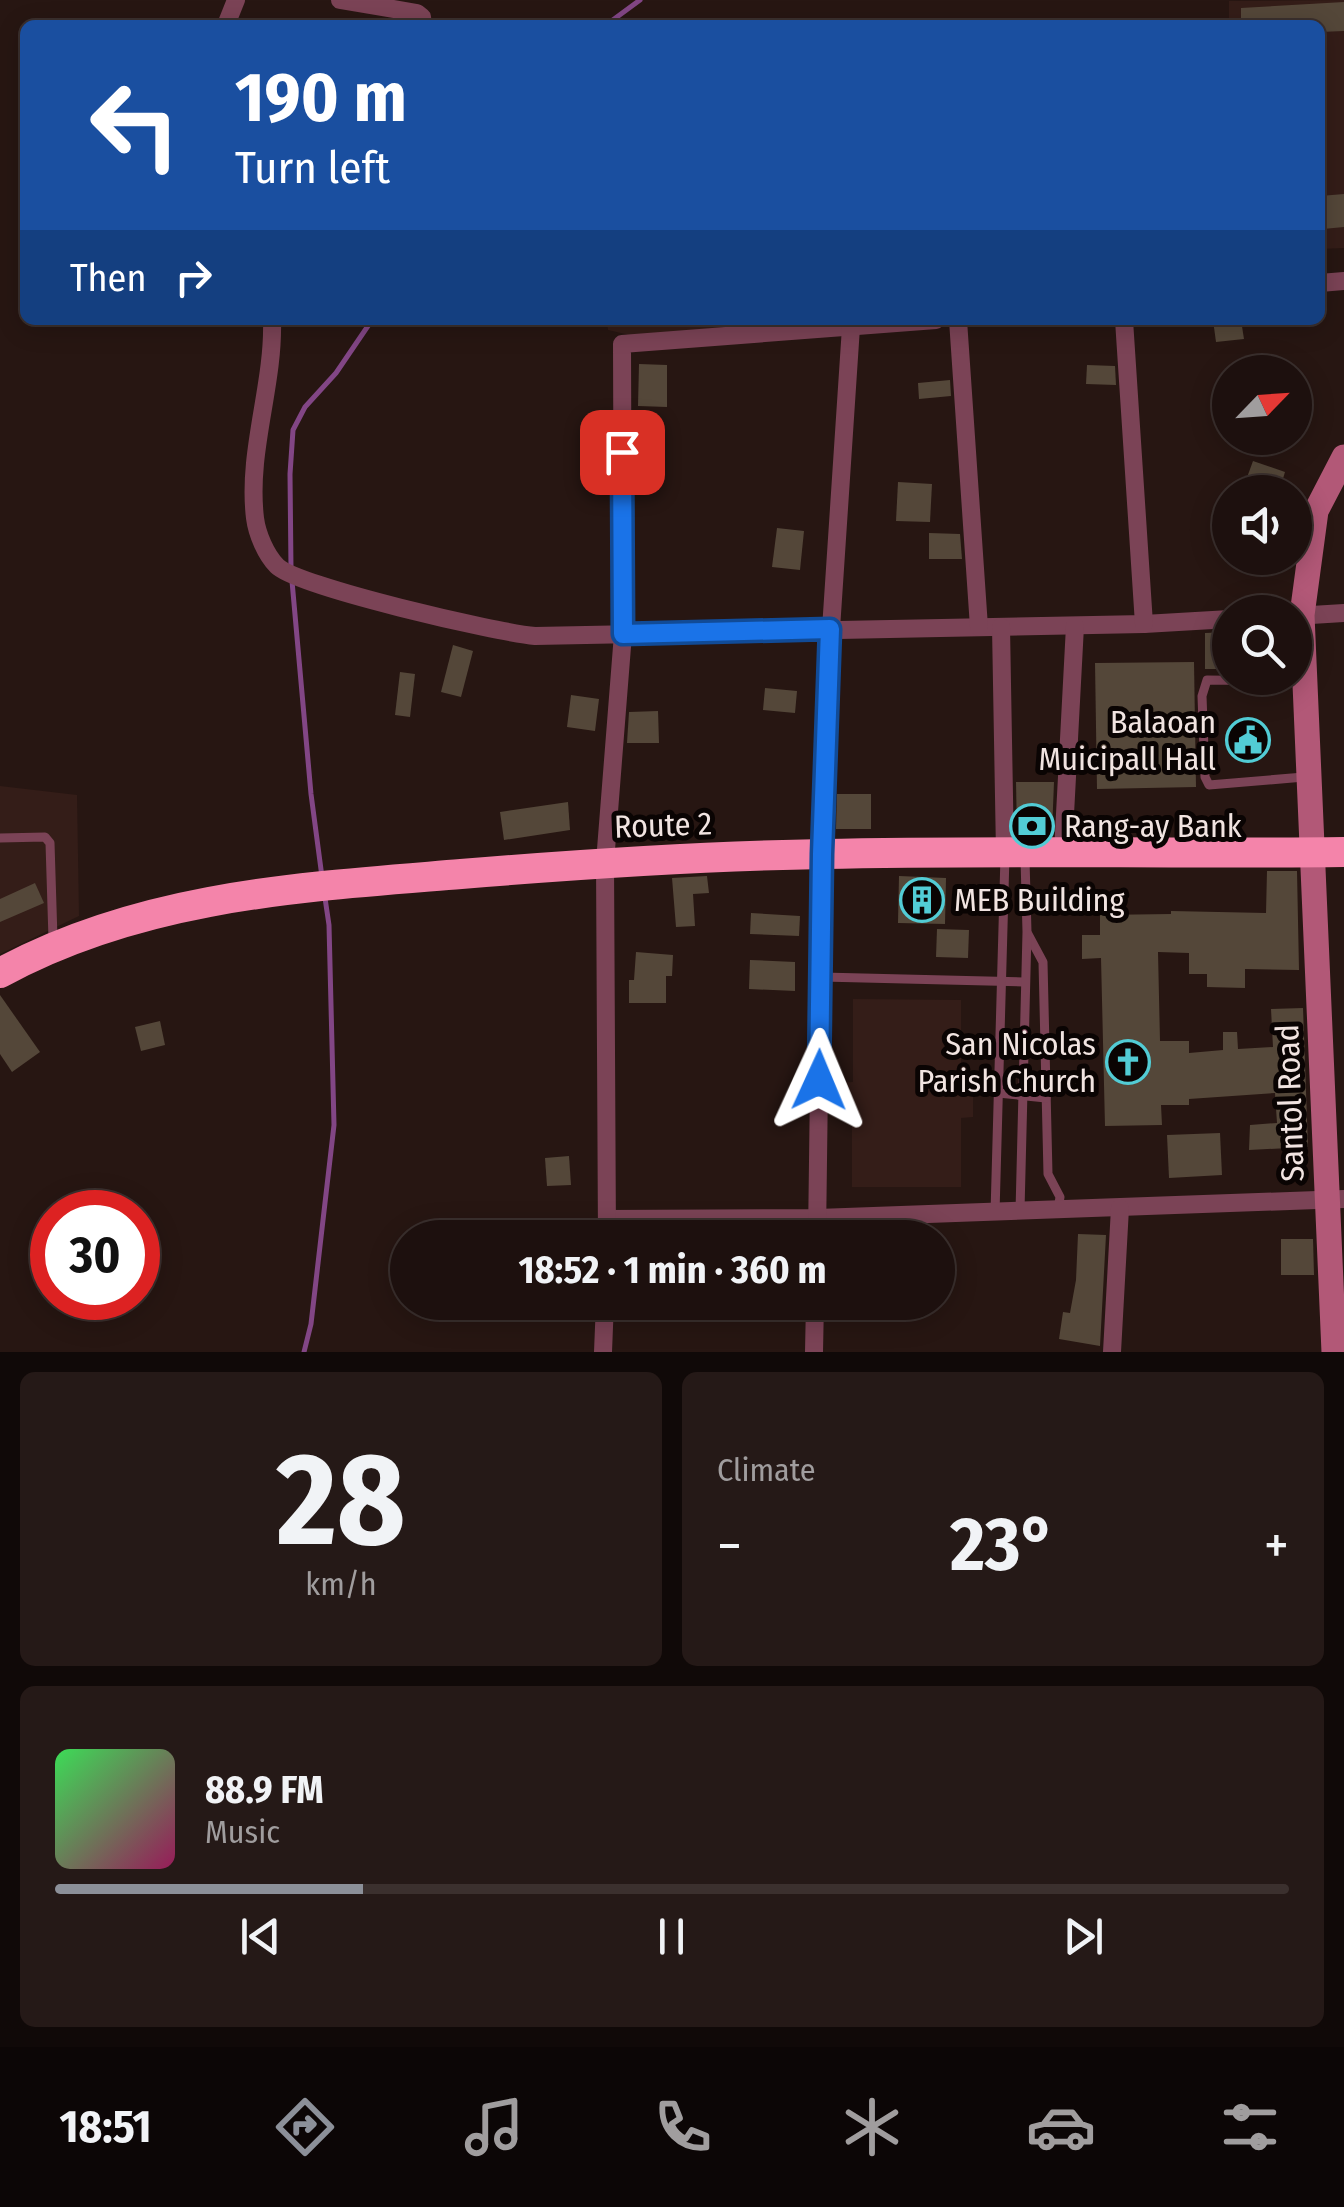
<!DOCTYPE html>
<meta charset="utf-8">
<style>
body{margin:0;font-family:"Fira Sans Condensed",sans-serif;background:#251917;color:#f1f3f6;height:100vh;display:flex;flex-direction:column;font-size:38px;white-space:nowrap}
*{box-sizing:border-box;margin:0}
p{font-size:32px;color:#a09d9e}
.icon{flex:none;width:55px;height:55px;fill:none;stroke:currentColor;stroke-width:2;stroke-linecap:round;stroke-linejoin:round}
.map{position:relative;height:1352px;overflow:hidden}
.panel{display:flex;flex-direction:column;gap:20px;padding:20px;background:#100908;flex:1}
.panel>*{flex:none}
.hud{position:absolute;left:20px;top:20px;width:1305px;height:305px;border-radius:15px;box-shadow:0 5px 25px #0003,0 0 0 2px #3b302e;background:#1a4fa0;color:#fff;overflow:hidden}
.needle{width:65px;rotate:65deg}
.tools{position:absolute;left:1212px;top:355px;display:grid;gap:20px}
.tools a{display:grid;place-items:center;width:100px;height:100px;border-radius:50%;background:#1d100e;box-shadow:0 5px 25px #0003,0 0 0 2px #3b302e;font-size:50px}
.speed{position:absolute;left:30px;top:1190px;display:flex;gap:20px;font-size:50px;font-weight:700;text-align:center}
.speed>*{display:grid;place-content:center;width:130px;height:130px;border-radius:50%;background:#1d100e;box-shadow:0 5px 25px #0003,0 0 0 2px #3b302e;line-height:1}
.speed .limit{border:15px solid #d22;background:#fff;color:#111}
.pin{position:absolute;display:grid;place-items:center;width:85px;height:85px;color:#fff;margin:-42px;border-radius:20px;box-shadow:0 5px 15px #0006}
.me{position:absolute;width:110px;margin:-55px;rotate:1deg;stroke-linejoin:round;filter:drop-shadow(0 0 8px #0008)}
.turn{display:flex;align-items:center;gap:35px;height:210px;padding:0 50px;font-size:45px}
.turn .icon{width:130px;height:130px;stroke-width:2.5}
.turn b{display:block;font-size:70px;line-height:85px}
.then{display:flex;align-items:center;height:95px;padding:0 50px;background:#0003;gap:20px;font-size:38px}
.big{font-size:75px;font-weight:700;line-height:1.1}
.panel .widget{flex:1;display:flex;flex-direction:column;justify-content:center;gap:15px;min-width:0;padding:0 35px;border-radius:15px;background:#251917}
.panel .dial{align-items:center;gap:0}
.dial b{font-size:130px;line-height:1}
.song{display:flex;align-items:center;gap:30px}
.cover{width:120px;height:120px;border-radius:15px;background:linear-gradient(135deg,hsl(130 70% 55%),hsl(330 70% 35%))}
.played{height:10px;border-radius:5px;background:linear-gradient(90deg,#8c9099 25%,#3b302e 25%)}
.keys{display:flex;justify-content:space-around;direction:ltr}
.heat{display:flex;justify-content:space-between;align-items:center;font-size:55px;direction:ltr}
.panel .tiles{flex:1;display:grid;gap:20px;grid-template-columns:1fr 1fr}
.widget:last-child{grid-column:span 2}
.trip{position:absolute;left:390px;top:1220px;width:565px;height:100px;border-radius:50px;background:#1d100e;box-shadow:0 5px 25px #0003,0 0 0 2px #3b302e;font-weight:700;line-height:100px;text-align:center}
.tabs{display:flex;height:160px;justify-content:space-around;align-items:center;background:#0c0606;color:#a09d9e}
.tabs .icon{width:70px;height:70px}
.tabs .current{color:#8c9099}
.tabs b{font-size:45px;color:#f1f3f6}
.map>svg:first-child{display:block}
</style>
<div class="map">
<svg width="1344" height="1352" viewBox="0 0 1344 1352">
<rect width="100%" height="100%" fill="#271612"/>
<g fill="#341d18">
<polygon points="1344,0 1344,248 1320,249 1320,25 1229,25 1229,1"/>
<polygon points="607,320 800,320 634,336 608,330"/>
<polygon points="0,786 77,795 79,916 0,954"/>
<polygon points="853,999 961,1000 961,1081 973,1081 973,1117 961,1118 961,1187 852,1187 852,1119 837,1118 837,1083 853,1082"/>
</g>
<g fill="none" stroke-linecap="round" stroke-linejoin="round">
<g stroke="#824685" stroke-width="5">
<polyline points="606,25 640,0"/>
<polyline points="291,569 290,474 293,430 305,407 336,373 372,320"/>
<polyline points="292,581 311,794 322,877"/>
<polyline points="304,1352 311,1324 334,1125 329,925 325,898"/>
</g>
</g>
<g fill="#544739">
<polygon points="1344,2 1344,31 1320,32 1320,25 1241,25 1241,8"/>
<polygon points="1344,194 1344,227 1323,229 1320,196"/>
<polygon points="1213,320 1241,320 1244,339 1216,342"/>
<polygon points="639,364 667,365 667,407 638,406"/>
<polygon points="1087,365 1115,366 1116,385 1086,384"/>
<polygon points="950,380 951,396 919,399 918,383"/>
<polygon points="1253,461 1285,472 1279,492 1245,483"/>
<polygon points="898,482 932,484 930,522 896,521"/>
<polygon points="777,528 804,531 800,570 772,567"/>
<polygon points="929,533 960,534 962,559 929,559"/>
<polygon points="1230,632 1230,669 1205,669 1205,633"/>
<polygon points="453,645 473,651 461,697 441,692"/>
<polygon points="1194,662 1196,787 1097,789 1095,663"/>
<polygon points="400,672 415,674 410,717 395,715"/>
<polygon points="765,688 797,691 795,713 763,710"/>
<polygon points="571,695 599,699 595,731 567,727"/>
<polygon points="658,711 659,743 627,743 629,712"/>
<polygon points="1016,782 1054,782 1052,832 1017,832"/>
<polygon points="837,794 871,794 871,829 836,829"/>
<polygon points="568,802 570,830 504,840 500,812"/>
<polygon points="1267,871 1297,871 1299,970 1245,969 1245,988 1207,987 1207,974 1189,974 1189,953 1158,952 1160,1041 1189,1041 1189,1053 1223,1050 1223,1032 1237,1032 1238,1049 1273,1047 1271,1009 1303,1008 1308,1147 1249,1150 1250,1125 1277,1123 1275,1093 1189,1099 1189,1105 1161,1105 1162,1125 1105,1126 1101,958 1082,959 1082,935 1100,935 1100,915 1171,914 1171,911 1266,913"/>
<polygon points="707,876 709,893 693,894 695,926 676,927 672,878"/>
<polygon points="899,876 946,878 945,924 898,923"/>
<polygon points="35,883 44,903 0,922 0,899"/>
<polygon points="751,913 800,916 799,936 750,934"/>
<polygon points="937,929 969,930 968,958 936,957"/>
<polygon points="636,952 673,955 672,976 666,976 666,1003 629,1003 629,980 634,980"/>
<polygon points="750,960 795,962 795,991 749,989"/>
<polygon points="0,995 40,1052 12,1072 0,1054"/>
<polygon points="160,1021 165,1045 141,1051 135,1027"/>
<polygon points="1220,1133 1222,1175 1169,1178 1167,1135"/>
<polygon points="569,1156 571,1185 547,1186 545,1158"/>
<polygon points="1078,1234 1106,1235 1100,1346 1059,1339 1063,1312 1070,1313 1076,1280"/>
<polygon points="1281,1239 1313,1239 1314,1275 1281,1275"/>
</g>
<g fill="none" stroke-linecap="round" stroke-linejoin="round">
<g stroke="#7b4356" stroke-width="9">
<polyline points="1303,681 1207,680 1202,696 1205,777 1209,785 1304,777"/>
<polyline points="0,838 45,837 50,843 53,939"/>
<polyline points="1028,934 1043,962 1048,1174 1060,1197 1058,1210"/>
<polyline points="822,977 1024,982"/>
<polyline points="998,1093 1046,1098"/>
<polyline points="1020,1211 1027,932 1025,859"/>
<polyline points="995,1213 1005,856"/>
</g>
<g stroke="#7b4356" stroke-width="18">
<polyline points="340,0 417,13 422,17 423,25"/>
<polyline points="226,25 236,0"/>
<polyline points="1320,283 1344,281"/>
<path d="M 272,320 C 274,386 247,451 255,518 C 257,534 266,555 277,566 C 298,587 499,633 535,636 L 1144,624 L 1230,619"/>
<polyline points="958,320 979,627"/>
<polyline points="1124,320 1144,624"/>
<polyline points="1295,616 1344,613"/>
<polyline points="1001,627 1005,853"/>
<polyline points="1063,852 1075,626"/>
<polyline points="607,1219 818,1218 1344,1199"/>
<polyline points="607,1238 605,862 623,634 622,344 936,320"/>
<polyline points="817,1238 822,854 831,629 851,327"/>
<polyline points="603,1352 605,1302"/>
<polyline points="814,1352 815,1302"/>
<polyline points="1112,1352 1120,1208"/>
</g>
<polyline stroke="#b25877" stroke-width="25" points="1334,1352 1302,615 1316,511 1344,457"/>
<path stroke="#f484aa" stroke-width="30" d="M 0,973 C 143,895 303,887 461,874 C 582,864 702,856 823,854 C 997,850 1170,854 1344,852"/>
</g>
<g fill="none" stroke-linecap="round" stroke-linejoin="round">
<g stroke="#114b97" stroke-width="25">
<polyline id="route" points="622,452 623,634 830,629 822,854 819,1080"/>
</g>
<use href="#route" stroke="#1a73e8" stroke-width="18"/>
</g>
<defs>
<g id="civic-ring" transform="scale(2.25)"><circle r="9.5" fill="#0a0403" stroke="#52ccd5" stroke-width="1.5"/><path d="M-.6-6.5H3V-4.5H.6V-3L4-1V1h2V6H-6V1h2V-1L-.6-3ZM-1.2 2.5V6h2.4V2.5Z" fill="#52ccd5"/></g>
<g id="bank-ring" transform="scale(2.25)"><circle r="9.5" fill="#0a0403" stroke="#52ccd5" stroke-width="1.5"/><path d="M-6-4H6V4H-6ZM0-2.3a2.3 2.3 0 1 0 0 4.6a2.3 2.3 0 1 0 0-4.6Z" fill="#52ccd5"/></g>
<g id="building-ring" transform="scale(2.25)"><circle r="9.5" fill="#0a0403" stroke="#52ccd5" stroke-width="1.5"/><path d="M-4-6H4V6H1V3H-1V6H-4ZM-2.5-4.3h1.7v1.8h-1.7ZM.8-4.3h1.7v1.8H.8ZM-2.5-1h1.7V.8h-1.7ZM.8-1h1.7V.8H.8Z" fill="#52ccd5"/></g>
<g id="church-ring" transform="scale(2.25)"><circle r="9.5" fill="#0a0403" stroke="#52ccd5" stroke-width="1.5"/><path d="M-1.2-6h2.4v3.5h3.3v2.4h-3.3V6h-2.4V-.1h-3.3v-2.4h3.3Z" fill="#52ccd5"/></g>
</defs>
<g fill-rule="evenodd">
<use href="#civic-ring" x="1248" y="740"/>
<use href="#bank-ring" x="1032" y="826"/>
<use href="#building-ring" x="922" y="900"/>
<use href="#church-ring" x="1128" y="1062"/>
</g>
<g text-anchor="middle" stroke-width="10" stroke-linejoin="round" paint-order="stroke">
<g font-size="32" fill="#f1e4e1" stroke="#0a0403" text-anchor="end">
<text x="1216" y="733">Balaoan<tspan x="1216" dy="37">Muicipall Hall</tspan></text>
<text x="1064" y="837" text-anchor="start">Rang-ay Bank</text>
<text x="954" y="911" text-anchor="start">MEB Building</text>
<text x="1096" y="1055">San Nicolas<tspan x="1096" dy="37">Parish Church</tspan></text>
</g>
<g font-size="32" fill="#f1e4e1" stroke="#0a0403">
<text transform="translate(663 825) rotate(-2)" y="11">Route 2</text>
<text transform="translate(1290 1103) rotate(-92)" y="11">Santol Road</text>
</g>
</g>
</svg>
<div class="tools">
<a><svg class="needle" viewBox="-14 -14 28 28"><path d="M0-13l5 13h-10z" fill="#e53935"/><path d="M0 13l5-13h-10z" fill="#a09d9e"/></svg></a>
<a><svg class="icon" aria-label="sound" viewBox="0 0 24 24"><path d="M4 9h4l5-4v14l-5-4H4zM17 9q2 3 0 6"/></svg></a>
<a><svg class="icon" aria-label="search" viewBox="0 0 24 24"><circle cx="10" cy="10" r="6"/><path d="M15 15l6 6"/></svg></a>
</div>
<div class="speed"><div class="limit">30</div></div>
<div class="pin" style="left:622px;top:452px;background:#d93025"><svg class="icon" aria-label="arrive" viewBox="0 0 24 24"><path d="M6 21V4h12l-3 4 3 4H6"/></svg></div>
<svg class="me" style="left:819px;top:1080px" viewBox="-20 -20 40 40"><path d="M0-17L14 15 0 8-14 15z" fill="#1a73e8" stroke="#fff" stroke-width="4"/></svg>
<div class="trip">18:52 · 1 min · 360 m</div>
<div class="hud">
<div class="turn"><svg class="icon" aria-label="left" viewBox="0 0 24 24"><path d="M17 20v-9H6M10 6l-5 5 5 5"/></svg><div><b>190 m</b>Turn left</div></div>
<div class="then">Then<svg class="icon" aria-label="right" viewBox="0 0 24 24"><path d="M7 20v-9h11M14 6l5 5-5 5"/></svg></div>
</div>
</div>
<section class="panel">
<div class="tiles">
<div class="widget dial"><b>28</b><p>km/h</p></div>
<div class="widget"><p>Climate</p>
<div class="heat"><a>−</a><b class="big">23°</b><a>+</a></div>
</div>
<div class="widget">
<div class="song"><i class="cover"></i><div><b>88.9 FM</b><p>Music</p></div></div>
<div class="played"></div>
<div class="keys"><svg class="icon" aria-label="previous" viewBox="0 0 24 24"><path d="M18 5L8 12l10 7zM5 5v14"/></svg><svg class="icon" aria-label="pause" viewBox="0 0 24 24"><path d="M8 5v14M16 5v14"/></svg><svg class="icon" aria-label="next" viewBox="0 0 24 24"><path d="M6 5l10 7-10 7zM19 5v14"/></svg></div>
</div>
</div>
</section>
<nav class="tabs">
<b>18:51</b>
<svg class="icon current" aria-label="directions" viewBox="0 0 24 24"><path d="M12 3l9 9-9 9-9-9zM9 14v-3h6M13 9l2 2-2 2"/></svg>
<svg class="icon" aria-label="music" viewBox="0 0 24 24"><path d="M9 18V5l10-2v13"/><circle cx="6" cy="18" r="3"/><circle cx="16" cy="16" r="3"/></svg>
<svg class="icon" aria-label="phone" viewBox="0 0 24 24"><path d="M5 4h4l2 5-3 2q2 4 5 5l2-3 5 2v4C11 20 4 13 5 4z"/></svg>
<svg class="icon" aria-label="climate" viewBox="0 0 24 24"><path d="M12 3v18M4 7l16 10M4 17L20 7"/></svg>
<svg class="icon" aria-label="car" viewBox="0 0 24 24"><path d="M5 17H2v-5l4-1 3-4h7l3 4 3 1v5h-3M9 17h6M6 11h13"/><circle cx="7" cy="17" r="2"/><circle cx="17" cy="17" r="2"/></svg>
<svg class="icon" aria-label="filters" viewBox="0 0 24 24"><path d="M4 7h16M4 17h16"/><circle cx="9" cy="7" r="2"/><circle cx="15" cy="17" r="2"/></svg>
</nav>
